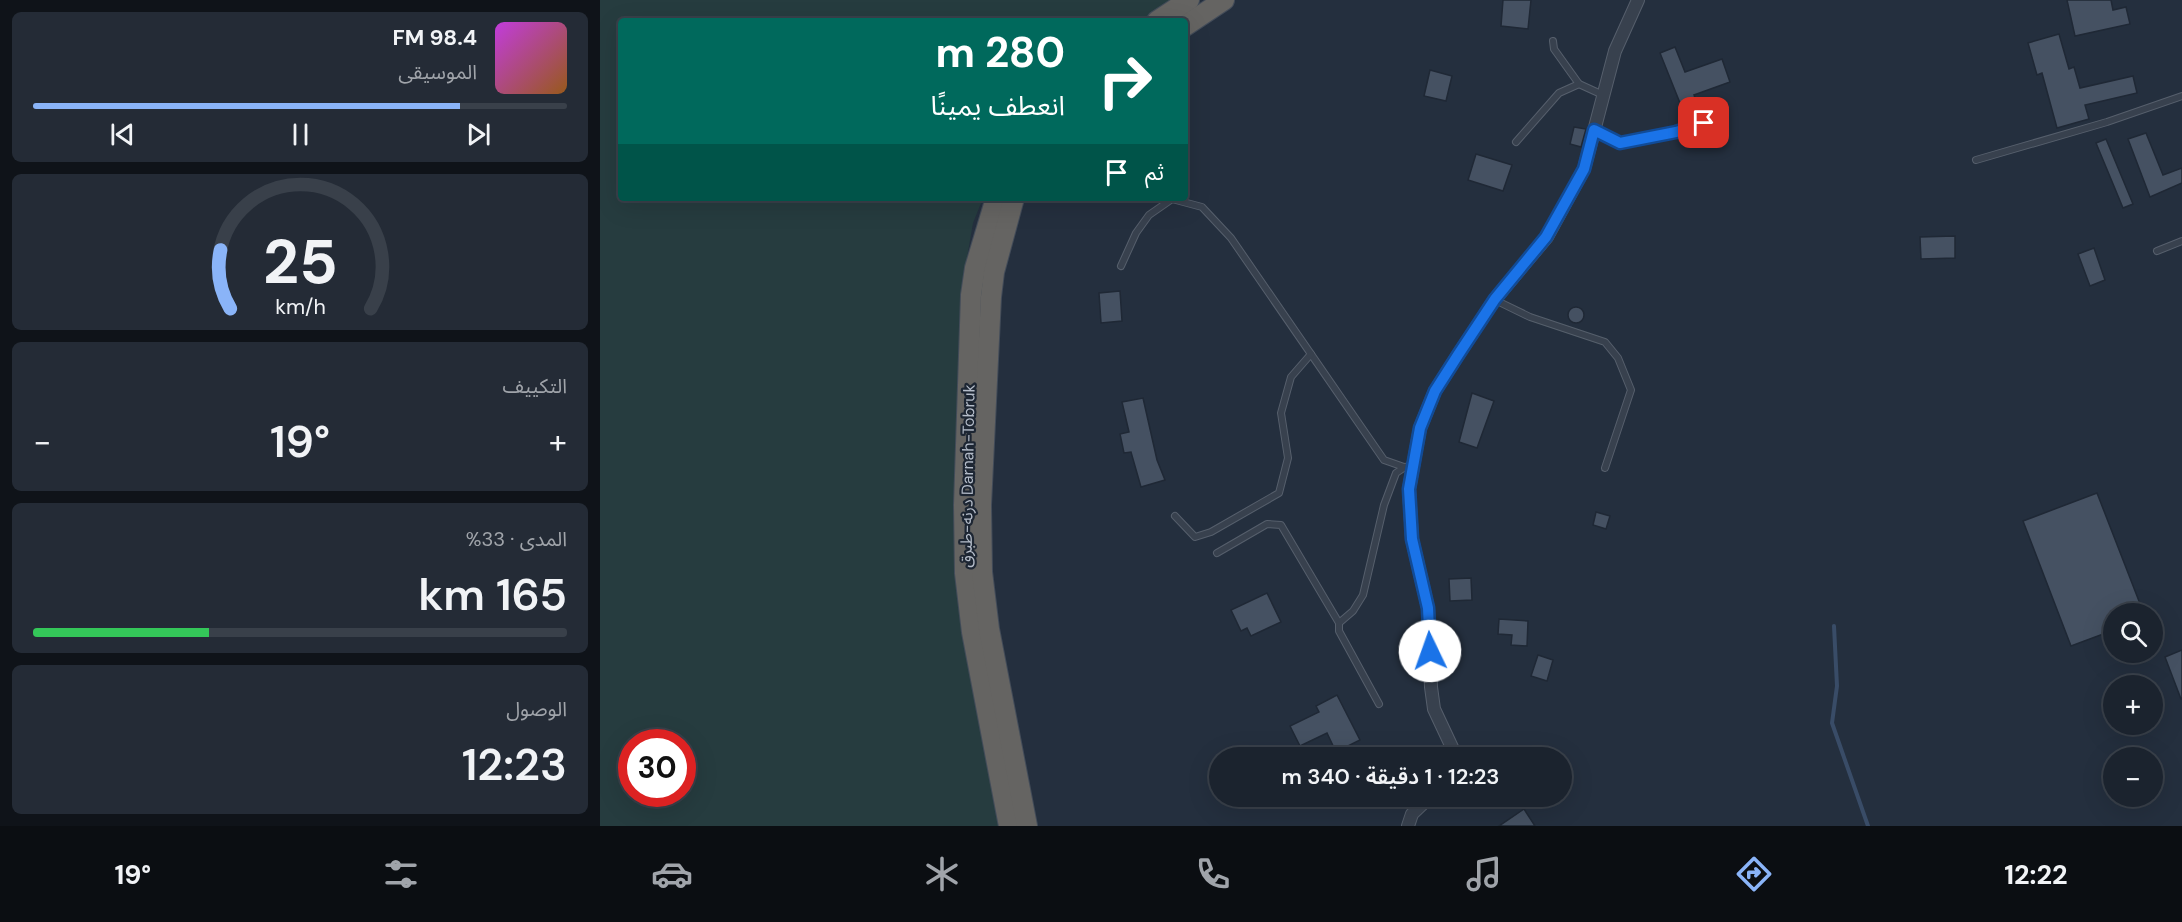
<!DOCTYPE html>
<html lang="ar">
<meta charset="utf-8">
<style>
body{margin:0;font-family:"DM Sans","Noto Sans Arabic",sans-serif;background:#242b36;color:#f1f3f6;direction:rtl;height:100vh;display:flex;flex-direction:column;font-size:22px;white-space:nowrap}
*{box-sizing:border-box;margin:0}
p{font-size:20px;color:#a0a4aa}
.icon{flex:none;width:33px;height:33px;fill:none;stroke:currentColor;stroke-width:2;stroke-linecap:round;stroke-linejoin:round}
.map{position:relative;flex:1;overflow:hidden;direction:ltr}
.side{display:flex;flex-direction:column;gap:12px;padding:12px;background:#0f1319;width:600px}
.side>*{flex:none}
.top-card{position:absolute;left:18px;top:18px;width:570px;height:183px;border-radius:6px;box-shadow:0 6px 24px #0002,0 0 0 2px #39404a;direction:rtl;background:#00695c;color:#fff;overflow:hidden}
.buttons{position:absolute;left:1503px;top:603px;display:grid;gap:12px}
.buttons a{display:grid;place-items:center;width:60px;height:60px;border-radius:50%;background:#1b232e;box-shadow:0 6px 24px #0002,0 0 0 2px #39404a;font-size:30px}
.speed{position:absolute;left:18px;top:729px;display:flex;gap:12px;font-size:30px;font-weight:700;text-align:center}
.speed>*{display:grid;place-content:center;width:78px;height:78px;border-radius:50%;background:#1b232e;box-shadow:0 6px 24px #0002,0 0 0 2px #39404a;line-height:1}
.speed .limit{border:9px solid #d22;background:#fff;color:#111}
.pin{position:absolute;display:grid;place-items:center;width:51px;height:51px;color:#fff;margin:-26px;border-radius:12px;box-shadow:0 3px 9px #0006}
.me{position:absolute;width:66px;margin:-33px;rotate:357deg;stroke-linejoin:round;filter:drop-shadow(0 0 4px #0008)}
.turn{display:flex;align-items:center;gap:21px;height:126px;padding:0 24px;font-size:27px}
.turn .icon{width:78px;height:78px;stroke-width:2.5}
.turn b{display:block;font-size:42px;line-height:51px}
.then{display:flex;align-items:center;height:57px;padding:0 24px;background:#0003;gap:12px;font-size:22px}
.big{font-size:45px;font-weight:600;line-height:1.1}
.side .card{flex:1;display:flex;flex-direction:column;justify-content:center;gap:9px;min-width:0;padding:0 21px;border-radius:9px;background:#242b36}
.side .dial{align-items:center;gap:0}
.dial svg{height:156px;overflow:visible;fill:none;stroke:#39404a;stroke-width:7;stroke-linecap:round;text-anchor:middle}
.dial text{fill:#f1f3f6;stroke:none}
.song{display:flex;align-items:center;gap:18px}
.cover{width:72px;height:72px;border-radius:9px;background:linear-gradient(135deg,hsl(290 70% 55%),hsl(30 70% 35%))}
.played{height:6px;border-radius:3px;background:linear-gradient(90deg,#8ab4f8 80%,#39404a 80%)}
.keys{display:flex;justify-content:space-around;direction:ltr}
.heat{display:flex;justify-content:space-between;align-items:center;font-size:33px;direction:ltr}
.charge{height:9px;border-radius:4px;background:linear-gradient(90deg,#34c759 33%,#39404a 0)}
.trip{position:absolute;left:609px;top:747px;width:363px;height:60px;border-radius:30px;background:#1b232e;box-shadow:0 6px 24px #0002,0 0 0 2px #39404a;font-weight:600;line-height:60px;text-align:center;direction:rtl}
.menu{display:flex;height:96px;justify-content:space-around;align-items:center;background:#0b0e12;color:#a0a4aa}
.menu .icon{width:42px;height:42px}
.menu .selected{color:#8ab4f8}
.menu b{font-size:27px;color:#f1f3f6}
main{display:flex;flex:1;min-height:0}
.map>svg:first-child{display:block}
</style>
<main>
<div class="map">
<svg width="1582" height="826" viewBox="0 0 1582 826">
<rect width="100%" height="100%" fill="#242f3e"/>
<path fill="#263c3f" fill-rule="evenodd" d="M 0,0 L 582,0 L 549,21 L 21,21 L 21,198 L 383,198 L 373,223 L 364,275 L 404,826 L 0,826 ZM 32,742 L 82,742 L 82,794 L 32,794 Z"/>
<g fill="none" stroke-linecap="round" stroke-linejoin="round">
<polyline stroke="#394c67" stroke-width="4" points="1234,626 1237,686 1232,723 1268,826"/>
</g>
<g fill="#455162" stroke="#1f2835" stroke-width="1.5">
<polygon points="903,0 931,0 928,29 901,26"/>
<polygon points="1467,0 1511,0 1513,10 1526,7 1530,24 1475,36"/>
<polygon points="1459,34 1469,69 1474,67 1480,88 1533,76 1537,93 1485,105 1489,119 1457,128 1442,73 1437,75 1428,43"/>
<polygon points="1075,47 1085,72 1122,59 1130,82 1094,95 1095,97 1080,103 1060,53"/>
<polygon points="830,70 852,76 846,101 824,96"/>
<polygon points="974,127 986,129 981,147 970,144"/>
<polygon points="1546,133 1563,175 1582,168 1582,183 1550,197 1528,139"/>
<polygon points="1506,139 1533,204 1523,208 1496,143"/>
<polygon points="876,154 912,165 903,191 868,180"/>
<polygon points="1355,236 1355,258 1321,259 1320,237"/>
<polygon points="1494,248 1505,280 1490,286 1478,254"/>
<polygon points="520,291 522,321 501,323 499,293"/>
<circle cx="976" cy="315" r="8"/>
<polygon points="872,393 894,401 877,448 859,442"/>
<polygon points="543,398 557,460 565,480 541,487 531,452 524,453 520,434 529,432 522,402"/>
<polygon points="1497,493 1544,614 1514,614 1514,630 1471,646 1423,521"/>
<polygon points="996,512 1010,516 1006,529 993,525"/>
<polygon points="871,578 872,600 850,601 849,579"/>
<polygon points="667,593 681,622 651,636 647,628 641,631 631,610"/>
<polygon points="899,619 928,621 927,646 911,645 912,635 898,634"/>
<polygon points="1582,650 1582,699 1581,699 1565,657"/>
<polygon points="938,655 953,660 947,681 931,676"/>
<polygon points="737,695 760,740 736,752 727,733 700,746 690,726 719,712 716,706"/>
<polygon points="924,809 935,826 899,826"/>
</g>
<g fill="none" stroke-linecap="round" stroke-linejoin="round">
<g stroke="#565f6c" stroke-width="8">
<g id="service">
<polyline points="953,41 954,49 979,84"/>
<polyline points="995,130 1020,143 1076,132 1104,123"/>
<polyline points="916,142 959,93 979,84 1003,95"/>
<polyline points="1376,160 1507,122 1582,96"/>
<polyline points="1557,251 1582,241"/>
<polyline points="521,266 536,233 549,215 572,199 602,207 631,238 784,460 804,467"/>
<polyline points="895,300 930,317 1005,342 1018,358 1031,390 1005,468"/>
<polyline points="575,516 595,537 611,532 679,493 688,458 681,413 691,377 711,354"/>
<polyline points="617,553 667,524 681,525 739,623"/>
<polyline points="779,704 739,631 739,623 753,611 763,595 784,505 796,473 805,467"/>
</g>
</g>
<g stroke="#565f6c" stroke-width="14">
<g id="minor">
<polyline points="857,758 834,709 831,687 828,608 812,539 809,489 820,428 835,391 858,355 895,299 947,237 984,169 1015,51 1038,0"/>
<polyline points="808,826 812,814 831,796"/>
</g>
</g>
<g stroke="#434c59" stroke-width="22">
<g id="trunk">
<polyline points="557,21 589,0"/>
<polyline points="585,26 624,0"/>
<polyline points="396,198 375,268 371,295 364,505 365,573 372,632 409,826"/>
<polyline points="414,198 394,272 391,297 381,505 382,572 389,629 427,826"/>
</g>
</g>
<use href="#service" stroke="#38414e" stroke-width="6"/>
<use href="#minor" stroke="#38414e" stroke-width="12"/>
<use href="#trunk" stroke="#656462" stroke-width="20"/>
</g>
<g fill="none" stroke-linecap="round" stroke-linejoin="round">
<g stroke="#114b97" stroke-width="15">
<polyline id="route" points="830,651 828,608 812,539 809,489 820,428 835,391 858,355 895,299 946,237 984,169 994,130 1020,143 1076,132 1104,123"/>
</g>
<use href="#route" stroke="#1a73e8" stroke-width="10"/>
</g>
<g text-anchor="middle" stroke-width="4.5" stroke-linejoin="round" paint-order="stroke">
<g font-size="16" fill="#b4bcc9" stroke="#1d2633">
<text transform="translate(367 476) rotate(-89)" y="6">درنه-طبرق Darnah-Tobruk</text>
</g>
</g>
</svg>
<div class="buttons">
<a><svg class="icon" aria-label="search" viewBox="0 0 24 24"><circle cx="10" cy="10" r="6"/><path d="M15 15l6 6"/></svg></a>
<a>+</a>
<a>−</a>
</div>
<div class="speed"><div class="limit">30</div></div>
<div class="pin" style="left:1104px;top:123px;background:#d93025"><svg class="icon" aria-label="arrive" viewBox="0 0 24 24"><path d="M6 21V4h12l-3 4 3 4H6"/></svg></div>
<svg class="me" style="left:830px;top:651px" viewBox="-20 -20 40 40"><circle r="19" fill="#fff"/><path d="M0-13L10 11 0 6-10 11z" fill="#1a73e8"/></svg>
<div class="trip">12:23 · 1 دقيقة · 340 m</div>
<div class="top-card">
<div class="turn"><svg class="icon" aria-label="right" viewBox="0 0 24 24"><path d="M7 20v-9h11M14 6l5 5-5 5"/></svg><div><b>280 m</b>انعطف يمينًا</div></div>
<div class="then">ثم<svg class="icon" aria-label="arrive" viewBox="0 0 24 24"><path d="M6 21V4h12l-3 4 3 4H6"/></svg></div>
</div>
</div>
<section class="side">
<div class="card">
<div class="song"><i class="cover"></i><div><b>98.4 FM</b><p>الموسيقى</p></div></div>
<div class="played"></div>
<div class="keys"><svg class="icon" aria-label="previous" viewBox="0 0 24 24"><path d="M18 5L8 12l10 7zM5 5v14"/></svg><svg class="icon" aria-label="pause" viewBox="0 0 24 24"><path d="M8 5v14M16 5v14"/></svg><svg class="icon" aria-label="next" viewBox="0 0 24 24"><path d="M6 5l10 7-10 7zM19 5v14"/></svg></div>
</div>
<div class="card dial"><svg viewBox="0 0 100 80">
<path d="M14 69A42 42 0 1 1 86 69"/>
<path d="M14 69A42 42 0 0 1 9 39" stroke="#8ab4f8"/>
<text x="50" y="56" font-size="32" font-weight="700">25</text>
<text x="50" y="72" font-size="11">km/h</text>
</svg></div>
<div class="card"><p>التكييف</p>
<div class="heat"><a>−</a><b class="big">19°</b><a>+</a></div>
</div>
<div class="card"><p>المدى · 33%</p><b class="big">165 km</b><div class="charge"></div></div>
<div class="card"><p>الوصول</p><b class="big">12:23</b></div>
</section>
</main>
<nav class="menu">
<b>12:22</b>
<svg class="icon selected" aria-label="directions" viewBox="0 0 24 24"><path d="M12 3l9 9-9 9-9-9zM9 14v-3h6M13 9l2 2-2 2"/></svg>
<svg class="icon" aria-label="music" viewBox="0 0 24 24"><path d="M9 18V5l10-2v13"/><circle cx="6" cy="18" r="3"/><circle cx="16" cy="16" r="3"/></svg>
<svg class="icon" aria-label="phone" viewBox="0 0 24 24"><path d="M5 4h4l2 5-3 2q2 4 5 5l2-3 5 2v4C11 20 4 13 5 4z"/></svg>
<svg class="icon" aria-label="climate" viewBox="0 0 24 24"><path d="M12 3v18M4 7l16 10M4 17L20 7"/></svg>
<svg class="icon" aria-label="car" viewBox="0 0 24 24"><path d="M5 17H2v-5l4-1 3-4h7l3 4 3 1v5h-3M9 17h6M6 11h13"/><circle cx="7" cy="17" r="2"/><circle cx="17" cy="17" r="2"/></svg>
<svg class="icon" aria-label="filters" viewBox="0 0 24 24"><path d="M4 7h16M4 17h16"/><circle cx="9" cy="7" r="2"/><circle cx="15" cy="17" r="2"/></svg>
<b>19°</b>
</nav>
